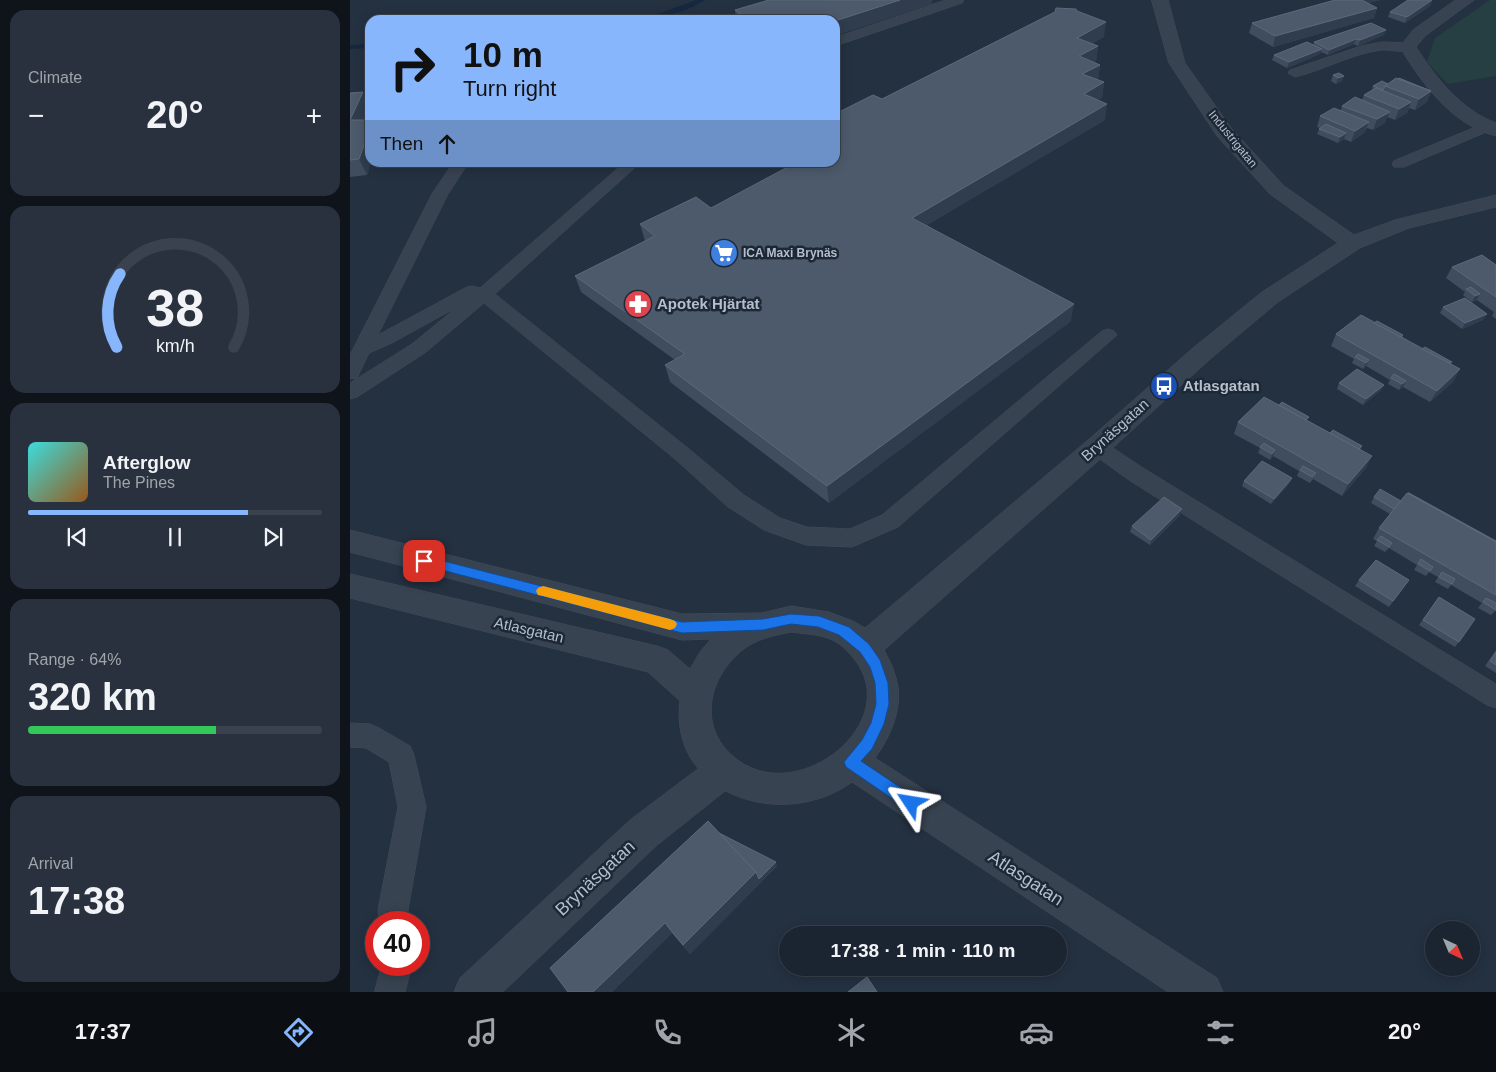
<!DOCTYPE html>
<meta charset="utf-8">
<style>
body{margin:0;font-family:Helvetica,sans-serif;background:#28313d;color:#f1f3f6;height:100vh;display:flex;flex-direction:column;font-size:19px;white-space:nowrap}
*{box-sizing:border-box;margin:0}
p{font-size:16px;color:#a0a5ab}
.icon{flex:none;width:28px;height:28px;fill:none;stroke:currentColor;stroke-width:2;stroke-linecap:round;stroke-linejoin:round}
.map{position:relative;flex:1;overflow:hidden}
.side{display:flex;flex-direction:column;gap:10px;padding:10px;background:#0f141b;width:350px}
.side>*{flex:none}
.top-card{position:absolute;left:15px;top:15px;width:475px;height:152px;border-radius:15px;box-shadow:0 2px 12px #0003,0 0 0 1px #39424d;background:#88b6fc;color:#111;overflow:hidden}
.needle{width:32px;rotate:136deg}
.tools{position:absolute;left:1075px;top:921px;display:grid;gap:10px}
.tools a{display:grid;place-items:center;width:55px;height:55px;border-radius:50%;background:#1b2531;box-shadow:0 2px 12px #0003,0 0 0 1px #39424d;font-size:25px}
.speed{position:absolute;left:15px;top:911px;display:flex;gap:10px;font-size:25px;font-weight:700;text-align:center}
.speed>*{display:grid;place-content:center;width:65px;height:65px;border-radius:50%;background:#1b2531;box-shadow:0 2px 12px #0003,0 0 0 1px #39424d;line-height:1}
.speed .limit{border:8px solid #d22;background:#fff;color:#111}
.pin{position:absolute;display:grid;place-items:center;width:42px;height:42px;color:#fff;margin:-21px;border-radius:10px;box-shadow:0 2px 8px #0006}
.me{position:absolute;width:55px;margin:-28px;rotate:303deg;stroke-linejoin:round;filter:drop-shadow(0 0 4px #0008)}
.turn{display:flex;align-items:center;gap:18px;height:105px;padding:0 15px;font-size:22px}
.turn .icon{width:65px;height:65px;stroke-width:2.5}
.turn b{display:block;font-size:35px;line-height:42px}
.then{display:flex;align-items:center;height:48px;padding:0 15px;background:#0003;gap:10px;font-size:19px}
.big{font-size:38px;font-weight:700;line-height:1.1}
.side .tile{flex:1;display:flex;flex-direction:column;justify-content:center;gap:8px;min-width:0;padding:0 18px;border-radius:15px;background:#28313d}
.side .dial{align-items:center;gap:0}
.dial svg{height:130px;overflow:visible;fill:none;stroke:#39424d;stroke-width:7;stroke-linecap:round;text-anchor:middle}
.dial text{fill:#f1f3f6;stroke:none}
.song{display:flex;align-items:center;gap:15px}
.cover{width:60px;height:60px;border-radius:8px;background:linear-gradient(135deg,hsl(180 70% 55%),hsl(30 70% 35%))}
.played{height:5px;border-radius:2px;background:linear-gradient(90deg,#88b6fc 75%,#39424d 75%)}
.keys{display:flex;justify-content:space-around;direction:ltr}
.heat{display:flex;justify-content:space-between;align-items:center;font-size:28px;direction:ltr}
.charge{height:8px;border-radius:4px;background:linear-gradient(90deg,#34c759 64%,#39424d 0)}
.trip{position:absolute;left:429px;top:926px;width:288px;height:50px;border-radius:25px;background:#1b2531;box-shadow:0 2px 12px #0003,0 0 0 1px #39424d;font-weight:700;line-height:50px;text-align:center}
.tabs{display:flex;height:80px;justify-content:space-around;align-items:center;background:#0b0f14;color:#a0a5ab}
.tabs .icon{width:35px;height:35px}
.tabs .current{color:#88b6fc}
.tabs b{font-size:22px;color:#f1f3f6}
main{display:flex;flex:1;min-height:0}
.map>svg:first-child{display:block}
</style>
<main>
<section class="side">
<div class="tile"><p>Climate</p>
<div class="heat"><a>−</a><b class="big">20°</b><a>+</a></div>
</div>
<div class="tile dial"><svg viewBox="0 0 100 80">
<path d="M14 69A42 42 0 1 1 86 69"/>
<path d="M14 69A42 42 0 0 1 16 24" stroke="#88b6fc"/>
<text x="50" y="56" font-size="32" font-weight="700">38</text>
<text x="50" y="72" font-size="11">km/h</text>
</svg></div>
<div class="tile">
<div class="song"><i class="cover"></i><div><b>Afterglow</b><p>The Pines</p></div></div>
<div class="played"></div>
<div class="keys"><svg class="icon" aria-label="previous" viewBox="0 0 24 24"><path d="M18 5L8 12l10 7zM5 5v14"/></svg><svg class="icon" aria-label="pause" viewBox="0 0 24 24"><path d="M8 5v14M16 5v14"/></svg><svg class="icon" aria-label="next" viewBox="0 0 24 24"><path d="M6 5l10 7-10 7zM19 5v14"/></svg></div>
</div>
<div class="tile"><p>Range · 64%</p><b class="big">320 km</b><div class="charge"></div></div>
<div class="tile"><p>Arrival</p><b class="big">17:38</b></div>
</section>
<div class="map">
<svg width="1146" height="992" viewBox="0 0 1146 992">
<rect width="100%" height="100%" fill="#243141"/>
<polygon fill="#263f42" points="1140,0 1146,0 1146,76 1098,84 1077,62 1085,38"/>
<g fill="none" stroke-linecap="round" stroke-linejoin="round">
<g fill="#162840" fill-rule="evenodd">
<path d="M 346,0 L 355,0 C 336,13 304,20 281,20 L 311,13 Z"/>
<polygon points="20,44 20,48 0,49 0,45"/>
</g>
<g stroke="#424c5a" stroke-width="1">
<g id="service">
<polygon points="596,0 614,0 612,3 485,46 485,38"/>
<path d="M 1033,42 L 1058,43 L 1064,47 C 1057,55 1041,49 1031,50 C 1001,54 974,70 945,77 L 938,73 L 940,70 L 1011,46 Z"/>
<polygon points="1136,123 1141,124 1143,127 1141,130 1054,167 1044,167 1042,164 1044,161"/>
<polygon points="104,162 119,162 98,194 28,335 117,287 123,286 130,288 275,162 291,162 145,294 339,449 394,495 430,518 457,527 500,529 532,515 752,331 758,329 764,331 767,335 548,527 502,547 456,545 414,530 378,507 325,459 134,303 76,352 7,397 0,399 0,383 62,344 107,307 42,343 19,353 7,378 0,379 0,355 82,194"/>
<polygon points="747,440 754,442 793,468 1146,684 1146,708 1137,705 779,480 740,452 737,447 740,442"/>
<polygon points="0,723 20,724 29,728 60,746 64,755 76,807 58,910 58,922 29,922 28,910 48,807 39,762 16,748 0,747"/>
<polygon points="32,965 62,965 55,992 25,992"/>
</g>
</g>
<g stroke="#424c5a" stroke-width="1">
<g id="minor">
<path d="M 1106,0 L 1124,0 L 1075,36 L 1066,47 C 1086,78 1111,110 1146,123 L 1146,136 C 1102,125 1072,84 1050,47 L 1063,30 Z"/>
<polygon points="373,755 385,759 390,771 385,783 306,846 153,992 104,992 110,978 280,820 361,759"/>
</g>
</g>
<g stroke="#424c5a" stroke-width="1">
<path id="tertiary" d="M 802,0 L 818,0 L 835,63 L 881,128 L 934,186 L 1004,235 L 1045,220 L 1146,195 L 1146,207 L 1059,228 L 1010,248 L 928,302 L 859,360 L 756,454 L 534,650 C 538,658 543,666 545,675 C 555,703 542,735 525,758 L 867,978 L 873,992 L 818,992 L 502,782 C 433,832 318,795 330,701 L 298,672 L 0,598 L 0,574 L 307,646 L 318,650 L 340,669 L 350,652 L 361,639 L 332,640 L 0,552 L 0,530 L 332,614 L 412,613 L 441,606 L 479,612 L 503,621 L 515,628 L 738,440 L 843,348 L 912,292 L 988,243 L 920,194 L 867,136 L 819,63 ZM 441,632 C 454,634 470,634 482,640 C 491,644 499,652 505,660 C 553,722 451,805 389,761 C 345,730 357,674 398,646 C 411,638 426,635 441,632 Z"/>
</g>
<use href="#service" fill="#384351" fill-rule="evenodd"/>
<use href="#minor" fill="#384351" fill-rule="evenodd"/>
<use href="#tertiary" fill="#384351" fill-rule="evenodd"/>
</g>
<g fill="#3f4d5f">
<polygon points="985,0 1030,0 1018,3 1027,8 1024,18 923,47 899,33 902,23"/>
<polygon points="1082,0 1080,6 1055,23 1038,17 1040,12"/>
<polygon points="582,4 485,20 386,20 385,10"/>
<polygon points="727,11 754,37 742,43 748,46 746,61 744,62 750,65 748,80 754,82 752,98 748,100 755,120 577,225 721,321 479,503 320,382 315,365 325,360 231,292 225,276 295,241 290,224 361,208 485,162 532,99 705,12"/>
<polygon points="1034,35 1008,46 1004,44 978,55 971,52 970,54 937,68 922,60 924,55 963,45 964,42"/>
<polygon points="983,75 994,76 992,81 986,84 981,81"/>
<polygon points="1038,84 1081,91 1077,102 1065,110 1059,108 1057,113 1045,120 1037,117 1035,123 1023,130 1017,128 1014,133 1001,142 994,139 988,143 967,134 970,128 967,127 970,116 991,110 992,106 1012,100 1014,95 1022,90 1023,86"/>
<polygon points="0,93 20,109 15,120 20,162 21,162 17,175 0,177"/>
<polygon points="1146,265 1146,319 1142,316 1144,312 1127,300 1122,302 1113,295 1115,292 1096,278 1102,267"/>
<polygon points="1093,307 1133,320 1112,329 1090,313"/>
<polygon points="1024,323 1053,335 1052,338 1072,349 1102,362 1100,364 1104,381 1080,402 1053,387 1049,390 1038,384 1040,380 1016,366 1013,369 1002,363 1004,359 981,346 986,334"/>
<polygon points="989,383 1034,385 1031,390 1013,405 987,389"/>
<polygon points="958,421 980,433 1012,446 1010,450 1016,468 992,496 963,479 960,483 947,476 949,471 923,456 920,460 908,453 910,448 884,434 888,422"/>
<polygon points="942,478 939,484 921,504 892,486 894,481"/>
<polygon points="1024,497 1051,501 1146,541 1146,611 1145,611 1141,615 1128,608 1132,603 1101,585 1098,589 1085,582 1088,577 1079,572 1076,576 1064,570 1067,565 1039,548 1035,552 1024,546 1027,541 1023,539 1029,528 1040,514 1021,503"/>
<polygon points="830,515 800,545 780,532 782,526"/>
<polygon points="1009,580 1059,580 1039,607 1005,586"/>
<polygon points="1089,597 1109,642 1105,647 1069,625"/>
<polygon points="1146,650 1146,673 1135,666"/>
<polygon points="369,833 427,866 340,954 322,933 262,992 218,992"/>
</g>
<g fill="#2f3d4e">
<polygon points="550,0 582,0 582,4 485,36 485,21"/>
<polygon points="1006,0 1030,0 1003,8"/>
<polygon points="1082,0 1080,6 1055,23 1057,17"/>
<polygon points="1027,8 1024,18 923,47 925,36"/>
<polygon points="756,22 754,37 726,53 727,38"/>
<polygon points="1036,30 1034,35 1008,46 1010,40"/>
<polygon points="1006,39 1004,44 978,55 979,50"/>
<polygon points="748,46 746,61 727,71 729,56"/>
<polygon points="972,49 970,54 937,68 939,62"/>
<polygon points="750,65 748,80 732,74"/>
<polygon points="994,76 992,81 986,84 988,78"/>
<polygon points="754,82 752,98 732,110 734,94"/>
<polygon points="1081,91 1077,102 1065,110 1069,99"/>
<polygon points="13,92 20,109 8,136 0,120"/>
<polygon points="1061,102 1057,113 1045,120 1049,109"/>
<polygon points="757,104 755,120 562,234 562,218"/>
<polygon points="1040,112 1035,123 1023,130 1027,119"/>
<polygon points="1019,122 1014,133 1001,142 1005,131"/>
<polygon points="20,129 20,162 21,162 17,175 9,159"/>
<polygon points="996,133 994,139 988,143 990,137"/>
<polygon points="1130,294 1127,300 1122,302 1125,296"/>
<polygon points="724,304 721,321 479,503 477,486"/>
<polygon points="1137,314 1133,320 1112,329 1115,323"/>
<polygon points="1019,360 1016,366 1013,369 1016,363"/>
<polygon points="1110,369 1104,381 1080,402 1087,391"/>
<polygon points="1056,381 1053,387 1049,390 1052,384"/>
<polygon points="1034,385 1031,390 1013,405 1016,399"/>
<polygon points="925,450 923,456 920,460 922,454"/>
<polygon points="1022,456 1016,468 992,496 998,484"/>
<polygon points="942,478 939,484 921,504 924,499"/>
<polygon points="832,509 830,515 800,545 801,540"/>
<polygon points="426,862 427,866 340,954 333,945 406,872"/>
<polygon points="315,923 322,933 262,992 243,992"/>
</g>
<g fill="#4c5a6b" stroke="#5c697a">
<polygon points="419,0 550,0 485,21 485,20 399,20 385,10"/>
<polygon points="985,0 1012,0 1027,8 925,36 902,23"/>
<polygon points="1058,0 1082,0 1057,17 1040,12"/>
<polygon points="706,8 726,9 727,11 756,22 727,38 748,46 729,56 750,65 732,74 754,82 734,94 757,104 562,218 724,304 477,486 315,365 335,354 225,276 305,236 290,224 346,197 361,208 447,162 485,162 485,114 523,95 532,99 705,12"/>
<polygon points="1021,23 1036,30 1010,40 1006,39 979,50 964,42"/>
<polygon points="957,42 972,49 939,62 924,55"/>
<polygon points="989,73 994,76 988,78 983,75"/>
<polygon points="1046,78 1081,91 1069,99 1035,86"/>
<polygon points="1049,78 1081,91 1048,79"/>
<polygon points="1032,81 1038,84 1035,86 1033,90 1023,86"/>
<polygon points="1026,88 1061,102 1049,109 1014,95"/>
<polygon points="13,92 0,120 0,93"/>
<polygon points="1005,97 1040,112 1027,119 992,106"/>
<polygon points="984,108 1019,122 1005,131 970,116"/>
<polygon points="0,120 20,120 20,129 9,159 0,160"/>
<polygon points="976,124 996,133 990,137 969,129"/>
<polygon points="1132,255 1146,265 1146,297 1102,267"/>
<polygon points="1121,287 1130,294 1125,296 1116,289"/>
<polygon points="1115,298 1137,314 1115,323 1093,307"/>
<polygon points="1011,315 1110,369 1087,391 986,334"/>
<polygon points="1027,321 1053,335 1051,337 1024,323"/>
<polygon points="1075,347 1102,362 1100,363 1072,349"/>
<polygon points="1008,354 1019,360 1016,363 1005,357"/>
<polygon points="1007,369 1034,385 1016,399 989,383"/>
<polygon points="1044,374 1056,381 1052,384 1041,378"/>
<polygon points="914,397 1022,456 998,484 888,422"/>
<polygon points="932,402 959,417 956,420 929,405"/>
<polygon points="983,430 1012,446 1009,449 980,433"/>
<polygon points="914,443 925,450 922,454 910,447"/>
<polygon points="912,461 942,478 924,499 894,481"/>
<polygon points="953,466 966,473 962,477 950,470"/>
<polygon points="1030,489 1051,501 1044,509 1024,497"/>
<polygon points="1057,493 1146,542 1146,595 1029,528"/>
<polygon points="1058,493 1059,493 1146,541 1146,542"/>
<polygon points="814,497 832,509 801,540 782,526"/>
<polygon points="1031,536 1042,543 1039,547 1027,540"/>
<polygon points="1071,559 1083,567 1080,571 1068,564"/>
<polygon points="1026,560 1059,580 1043,601 1009,580"/>
<polygon points="1092,572 1105,579 1102,584 1089,577"/>
<polygon points="1089,597 1125,619 1109,642 1073,620"/>
<polygon points="1136,598 1146,603 1146,610 1133,602"/>
<polygon points="1146,652 1146,665 1140,661"/>
<polygon points="358,821 406,872 333,945 315,923 243,992 218,992 200,968"/>
<polygon points="369,833 426,862 409,879 406,872"/>
<polygon points="517,977 527,992 498,992"/>
</g>
<polygon fill="#1a73e8" stroke="#114b97" points="74,556 332,622 413,619 441,614 469,616 499,627 519,644 530,660 538,683 539,704 534,724 522,749 511,761 566,798 568,803 566,808 561,810 556,808 496,767 494,762 512,740 521,723 526,704 525,683 520,667 510,652 489,635 468,627 441,624 413,630 332,633 69,564 68,561 69,557"/>
<polygon fill="#f59e0b" points="193,586 320,619 325,621 327,624 325,628 320,630 193,596 188,595 186,591 188,588"/>
<defs>
<g id="supermarket-disc" transform="scale(1.4375)"><circle r="9.5" fill="#3f7fe0" stroke="#1d2836"/><path d="M-6-5.5h2.5l.6 2H6L4.5 2H-2.5L-4.4-4H-6ZM-1.5 3.2a1.3 1.3 0 1 0 .1 0ZM3 3.2a1.3 1.3 0 1 0 .1 0Z" fill="#fff"/></g>
<g id="pharmacy-disc" transform="scale(1.4375)"><circle r="9.5" fill="#e0444e" stroke="#1d2836"/><path d="M-2-6h4v4h4v4h-4v4h-4v-4h-4v-4h4Z" fill="#fff"/></g>
<g id="bus-disc" transform="scale(1.4375)"><circle r="9.5" fill="#1a4fb4" stroke="#1d2836"/><path d="M-5-6H5V4H4V6H2V4H-2V6H-4V4H-5ZM-3.5-4V0h7V-4ZM-3.5 1.2v1.5H-2V1.2ZM2 1.2v1.5H3.5V1.2Z" fill="#fff"/></g>
</defs>
<g fill-rule="evenodd">
<use href="#supermarket-disc" x="374" y="253"/>
<use href="#pharmacy-disc" x="288" y="304"/>
<use href="#bus-disc" x="814" y="386"/>
</g>
<g text-anchor="middle" stroke-width="5" stroke-linejoin="round" paint-order="stroke">
<g font-size="12" fill="#b5becb" stroke="#1d2836">
<text transform="translate(883 139) rotate(51)" y="4">Industrigatan</text>
</g>
<g font-size="12" font-weight="bold" fill="#b5becb" stroke="#1d2836" text-anchor="start">
<text x="393" y="257">ICA Maxi Brynäs</text>
</g>
<g font-size="15" font-weight="bold" fill="#b5becb" stroke="#1d2836" text-anchor="start">
<text x="307" y="309">Apotek Hjärtat</text>
<text x="833" y="391">Atlasgatan</text>
</g>
<g font-size="15" fill="#b5becb" stroke="#1d2836">
<text transform="translate(765 430) rotate(-42)" y="5">Brynäsgatan</text>
<text transform="translate(179 630) rotate(13)" y="5">Atlasgatan</text>
</g>
<g font-size="18" fill="#b5becb" stroke="#1d2836">
<text transform="translate(245 878) rotate(-43)" y="6">Brynäsgatan</text>
<text transform="translate(676 878) rotate(33)" y="6">Atlasgatan</text>
</g>
</g>
</svg>
<div class="tools">
<a><svg class="needle" viewBox="-14 -14 28 28"><path d="M0-13l5 13h-10z" fill="#e53935"/><path d="M0 13l5-13h-10z" fill="#a0a5ab"/></svg></a>
</div>
<div class="speed"><div class="limit">40</div></div>
<div class="pin" style="left:74px;top:561px;background:#d93025"><svg class="icon" aria-label="arrive" viewBox="0 0 24 24"><path d="M6 21V4h12l-3 4 3 4H6"/></svg></div>
<svg class="me" style="left:561px;top:803px" viewBox="-20 -20 40 40"><path d="M0-17L14 15 0 8-14 15z" fill="#1a73e8" stroke="#fff" stroke-width="4"/></svg>
<div class="trip">17:38 · 1 min · 110 m</div>
<div class="top-card">
<div class="turn"><svg class="icon" aria-label="right" viewBox="0 0 24 24"><path d="M7 20v-9h11M14 6l5 5-5 5"/></svg><div><b>10 m</b>Turn right</div></div>
<div class="then">Then<svg class="icon" aria-label="ahead" viewBox="0 0 24 24"><path d="M12 20V5M6 11l6-6 6 6"/></svg></div>
</div>
</div>
</main>
<nav class="tabs">
<b>17:37</b>
<svg class="icon current" aria-label="directions" viewBox="0 0 24 24"><path d="M12 3l9 9-9 9-9-9zM9 14v-3h6M13 9l2 2-2 2"/></svg>
<svg class="icon" aria-label="music" viewBox="0 0 24 24"><path d="M9 18V5l10-2v13"/><circle cx="6" cy="18" r="3"/><circle cx="16" cy="16" r="3"/></svg>
<svg class="icon" aria-label="phone" viewBox="0 0 24 24"><path d="M5 4h4l2 5-3 2q2 4 5 5l2-3 5 2v4C11 20 4 13 5 4z"/></svg>
<svg class="icon" aria-label="climate" viewBox="0 0 24 24"><path d="M12 3v18M4 7l16 10M4 17L20 7"/></svg>
<svg class="icon" aria-label="car" viewBox="0 0 24 24"><path d="M5 17H2v-5l4-1 3-4h7l3 4 3 1v5h-3M9 17h6M6 11h13"/><circle cx="7" cy="17" r="2"/><circle cx="17" cy="17" r="2"/></svg>
<svg class="icon" aria-label="filters" viewBox="0 0 24 24"><path d="M4 7h16M4 17h16"/><circle cx="9" cy="7" r="2"/><circle cx="15" cy="17" r="2"/></svg>
<b>20°</b>
</nav>
